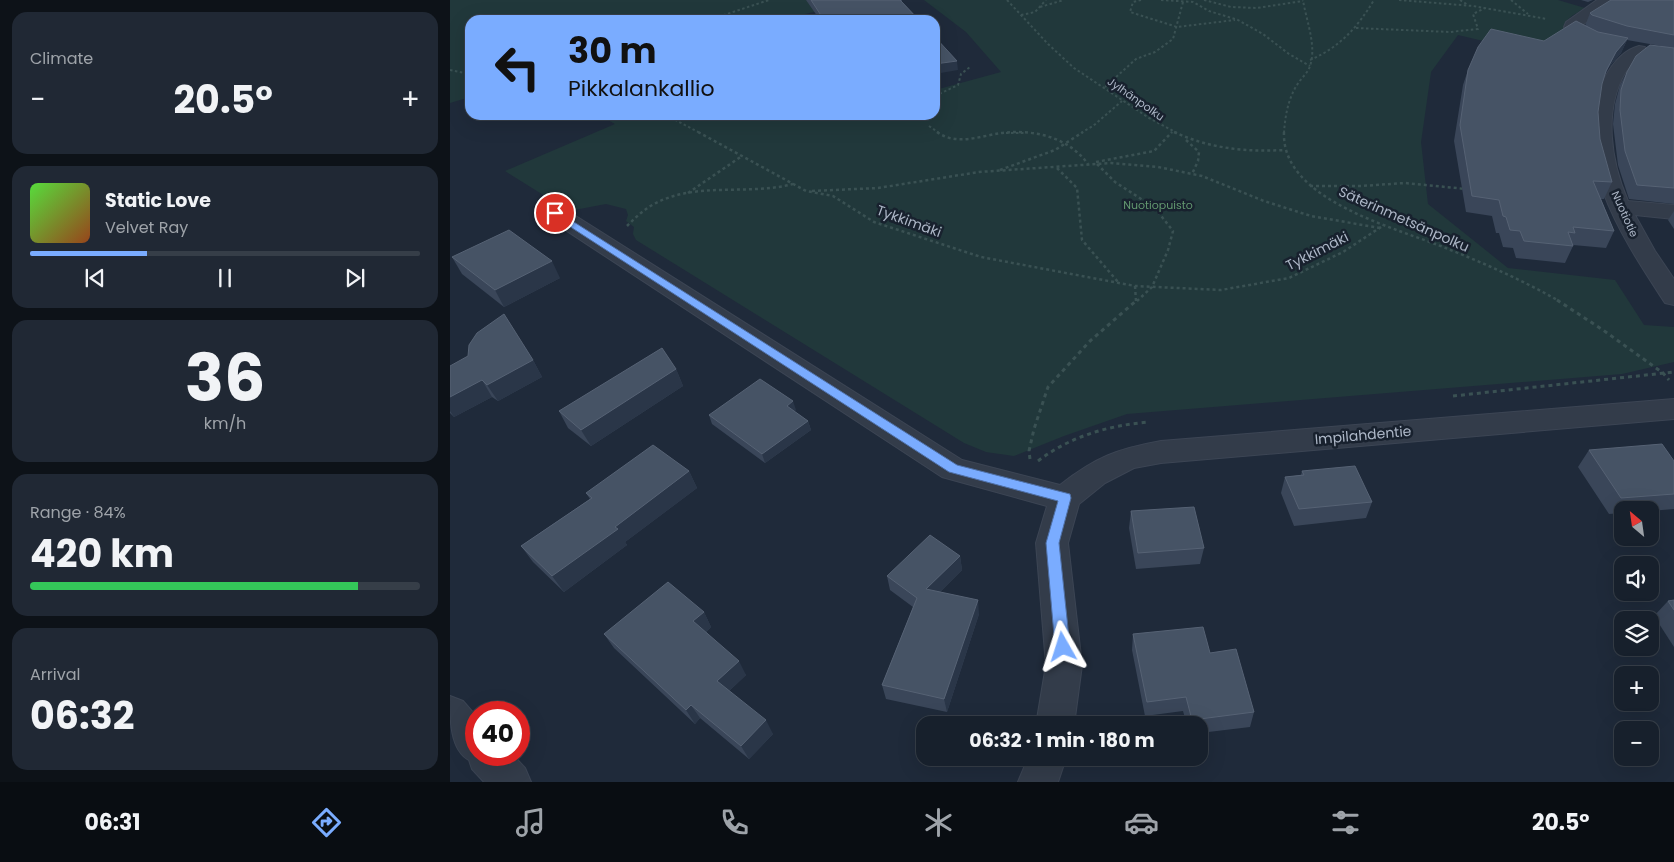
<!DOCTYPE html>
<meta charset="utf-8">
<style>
body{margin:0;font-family:Poppins,sans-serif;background:#202834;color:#f1f3f6;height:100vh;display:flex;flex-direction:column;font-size:19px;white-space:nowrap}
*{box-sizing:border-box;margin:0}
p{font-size:16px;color:#9ea3a9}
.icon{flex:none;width:28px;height:28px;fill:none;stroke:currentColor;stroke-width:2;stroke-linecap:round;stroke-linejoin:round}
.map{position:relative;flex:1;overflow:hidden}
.side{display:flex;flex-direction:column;gap:12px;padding:12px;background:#0d1218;width:450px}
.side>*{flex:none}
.top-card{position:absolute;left:15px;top:15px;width:475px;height:105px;border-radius:15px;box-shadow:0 5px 20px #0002,0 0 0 1px #363e48;background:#7aacff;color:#111;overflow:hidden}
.needle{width:32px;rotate:331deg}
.buttons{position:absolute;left:1164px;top:501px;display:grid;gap:10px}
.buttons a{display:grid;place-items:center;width:45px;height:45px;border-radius:10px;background:#17202c;box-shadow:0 5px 20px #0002,0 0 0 1px #363e48;font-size:25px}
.speed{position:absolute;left:15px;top:701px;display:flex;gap:10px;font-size:25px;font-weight:700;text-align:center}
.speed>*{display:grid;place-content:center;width:65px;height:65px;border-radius:50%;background:#17202c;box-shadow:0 5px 20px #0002,0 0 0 1px #363e48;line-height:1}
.speed .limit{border:8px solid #d22;background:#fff;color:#111}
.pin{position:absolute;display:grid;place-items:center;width:42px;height:42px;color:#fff;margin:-21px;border:2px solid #fff;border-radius:50%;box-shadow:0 1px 5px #0007}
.me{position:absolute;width:55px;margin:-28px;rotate:354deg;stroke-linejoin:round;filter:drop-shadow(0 0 4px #0008)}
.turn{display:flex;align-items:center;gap:18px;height:105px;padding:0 20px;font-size:22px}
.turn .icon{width:65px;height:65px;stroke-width:2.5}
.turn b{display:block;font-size:35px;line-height:42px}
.big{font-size:38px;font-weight:700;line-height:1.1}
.side .tile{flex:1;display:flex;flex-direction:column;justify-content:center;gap:8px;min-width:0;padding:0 18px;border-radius:15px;background:#202834}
.side .dial{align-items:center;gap:0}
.dial b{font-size:65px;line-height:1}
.song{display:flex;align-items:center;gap:15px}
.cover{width:60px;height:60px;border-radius:8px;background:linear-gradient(135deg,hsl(110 70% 55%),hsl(20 70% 35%))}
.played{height:5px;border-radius:2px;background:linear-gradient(90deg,#7aacff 30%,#363e48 30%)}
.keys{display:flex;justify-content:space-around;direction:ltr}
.heat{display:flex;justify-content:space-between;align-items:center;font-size:28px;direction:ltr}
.charge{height:8px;border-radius:4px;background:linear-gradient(90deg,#34c759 84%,#363e48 0)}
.trip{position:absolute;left:466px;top:716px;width:292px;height:50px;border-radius:15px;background:#17202c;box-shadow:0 5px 20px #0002,0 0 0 1px #363e48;font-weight:700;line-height:50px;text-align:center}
.dock{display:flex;height:80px;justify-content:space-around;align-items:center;background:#090d12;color:#9ea3a9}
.dock .icon{width:35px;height:35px}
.dock .current{color:#7aacff}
.dock b{font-size:22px;color:#f1f3f6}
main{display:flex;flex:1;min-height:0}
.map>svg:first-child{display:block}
</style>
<main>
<section class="side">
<div class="tile"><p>Climate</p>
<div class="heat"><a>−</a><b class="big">20.5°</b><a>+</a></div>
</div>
<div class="tile">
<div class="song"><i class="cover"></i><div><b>Static Love</b><p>Velvet Ray</p></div></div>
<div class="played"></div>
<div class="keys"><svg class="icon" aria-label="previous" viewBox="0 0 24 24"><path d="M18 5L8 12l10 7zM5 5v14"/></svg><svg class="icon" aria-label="pause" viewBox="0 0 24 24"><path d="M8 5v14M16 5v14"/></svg><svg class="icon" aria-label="next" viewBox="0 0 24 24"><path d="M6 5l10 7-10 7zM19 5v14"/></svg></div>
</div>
<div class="tile dial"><b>36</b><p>km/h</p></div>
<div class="tile"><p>Range · 84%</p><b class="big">420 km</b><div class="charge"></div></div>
<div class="tile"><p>Arrival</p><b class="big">06:32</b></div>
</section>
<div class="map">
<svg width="1224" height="782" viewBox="0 0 1224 782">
<rect width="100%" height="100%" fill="#1f2a3a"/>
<g fill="#21383b">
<polygon points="0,0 418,0 355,14 360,20 20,20 20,97 0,103"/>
<path d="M 474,0 L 1108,0 L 1135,8 C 1126,14 1113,18 1114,31 L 1135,65 L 1008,35 L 981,72 L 971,142 L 978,204 L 1058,268 L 1165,280 L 1194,325 L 1224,327 L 1224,362 L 1172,374 L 677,414 L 614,436 L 564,456 L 536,452 L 514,443 L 186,240 L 183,234 L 184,227 L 176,221 L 178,215 L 176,209 L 156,204 L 119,211 L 55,171 L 165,124 L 149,115 L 485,115 L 485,90 L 551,72 L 516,32 Z"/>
</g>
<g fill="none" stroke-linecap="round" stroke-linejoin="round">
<g stroke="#3c4554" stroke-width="2">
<g id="minor">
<path d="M 1147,0 L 1167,0 L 1131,26 C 1138,31 1151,32 1156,39 L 1154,43 C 1141,46 1121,38 1114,27 L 1116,22 Z"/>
<path d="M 1189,46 L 1195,47 L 1198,51 C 1192,60 1181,63 1175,73 C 1153,111 1161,162 1178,201 L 1224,205 L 1224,219 L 1185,215 L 1205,251 L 1224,279 L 1224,305 L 1215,303 C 1174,240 1116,156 1154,79 C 1162,64 1173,50 1189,46 Z"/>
<path d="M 105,206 L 113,208 L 512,460 L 610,485 C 646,457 667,449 711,441 L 1224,399 L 1224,419 L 711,463 L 684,468 L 655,483 L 629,504 L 618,543 L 632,665 L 624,725 L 586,725 L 596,665 L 586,543 L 597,506 L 492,477 L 97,218 L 94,213 L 97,208 Z"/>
<path d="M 0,696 L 13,701 L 26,716 L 26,755 L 63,755 L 75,768 L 81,782 L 34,782 L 22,769 L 19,760 C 0,750 0,719 0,696 Z"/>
<polygon points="578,758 616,758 608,782 568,782"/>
</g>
</g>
<g stroke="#3a5153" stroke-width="2" stroke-dasharray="2.5 2.5" stroke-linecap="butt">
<polyline points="557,0 598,44 624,68 699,118 727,133"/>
<polyline points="691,0 683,2 680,12 727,27 785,20"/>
<polyline points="711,0 743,2 759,11 788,20 813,34 839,54 860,66"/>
<polyline points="754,0 781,7 807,8 853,1"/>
<polyline points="949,0 1023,6 1097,19"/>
<polyline points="1010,0 1018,5"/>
<polyline points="1061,0 1078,14"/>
<polyline points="590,7 614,0"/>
<polyline points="571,15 585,12 596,0"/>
<polyline points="259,20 319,0"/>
<polyline points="906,28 1000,32 1028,29 1023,14 1035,8"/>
<path d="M 860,60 C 890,47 907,28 924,0"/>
<polyline points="0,70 20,74"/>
<polyline points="655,87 686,59 705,52 723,39 733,2"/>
<polyline points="485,96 508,85 511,74 520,67"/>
<polyline points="216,115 250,133"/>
<polyline points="479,126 489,133"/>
<polyline points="551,133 574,133"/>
<polyline points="631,133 643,126 672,101"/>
<polyline points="721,133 722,132"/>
<path d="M 834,133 C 835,117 838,99 847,85 C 851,78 858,73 860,66 C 867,46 856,20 853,0"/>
</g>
<g stroke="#3a5153" stroke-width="2.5" stroke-dasharray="3 3" stroke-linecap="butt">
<polyline points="248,132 356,191 383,196 424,222 531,257 685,286 771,290 839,278 893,252 934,225"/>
<path d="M 487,132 C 506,146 531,136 551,133 C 584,129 618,137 638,164"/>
<path d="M 724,132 C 761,149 796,152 835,150"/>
<path d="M 834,132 C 831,201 948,228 998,249 C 1036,264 1074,281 1109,301"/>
<polyline points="736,140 749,152 748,161 742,174"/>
<polyline points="646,162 704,151 722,132"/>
<polyline points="647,164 665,182 705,208 723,231 718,250 702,287 687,301"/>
<polyline points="607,168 627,188 632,240 668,282"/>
<polyline points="550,170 605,150 633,132"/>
<polyline points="860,186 911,186 955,183 1016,189"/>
<polyline points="362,191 428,188 529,172 661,163 708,167 752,176 814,201 861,216 930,228"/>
<polyline points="238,193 292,156"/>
<path d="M 177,226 C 185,218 193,210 204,204 C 247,181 297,196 343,184"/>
<polyline points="685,286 686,301"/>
</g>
<g stroke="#3a5153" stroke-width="3" stroke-dasharray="4 4" stroke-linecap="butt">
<polyline points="1107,300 1153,330 1213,373 1219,380"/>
<polyline points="1003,396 1224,372"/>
<polyline points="580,459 579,451 584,429 598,387 640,341 687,300"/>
<path d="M 588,461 C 621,436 657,426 698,422"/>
</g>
<use href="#minor" fill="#333c4a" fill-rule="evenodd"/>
</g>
<g fill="#3a4659">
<polygon points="356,0 452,0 452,2 469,20 370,20"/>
<polygon points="1131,0 1143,0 1138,2"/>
<polygon points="1224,0 1224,204 1179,199 1168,165 1163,124 1165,104 1170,85 1177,72 1211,46 1177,40 1171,53 1159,67 1155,75 1152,84 1148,112 1150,139 1162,182 1154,199 1151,199 1164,231 1156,248 1123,245 1123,246 1115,263 1066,258 1063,248 1053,247 1049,233 1046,233 1042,216 1016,212 1004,141 1013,85 1018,70 1135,26 1140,13"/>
<polygon points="1224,211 1224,229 1218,220"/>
<polygon points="2,257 110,278 54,307 12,274"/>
<polygon points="83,360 92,377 48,401 42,397 4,417 0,413 0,366"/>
<polygon points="226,369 233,386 141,446 118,428 109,411"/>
<polygon points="346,410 344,411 358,421 361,430 315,463 262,424 259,415"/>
<polygon points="1139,450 1224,461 1224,509 1200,511 1200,510 1172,510 1172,513 1159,514 1128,467"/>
<polygon points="239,471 247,488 175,542 177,545 114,592 83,562 71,546 140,499 136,493"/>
<polygon points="852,471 922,502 916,518 844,526 831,493 835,477 851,475"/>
<polygon points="681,511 754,548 750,564 686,569 679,528"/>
<polygon points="510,556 512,570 490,592 529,614 497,712 436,699 432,685 463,607 440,590 437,576"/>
<polygon points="1224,600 1224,647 1204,616 1218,601"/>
<polygon points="254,612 261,627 256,632 296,675 279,691 323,734 299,759 250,718 245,724 164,648 154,634"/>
<polygon points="683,634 760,653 804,712 800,727 750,733 750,725 737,725 733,711 695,716 682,650"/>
</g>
<g fill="#2a3648">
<polygon points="1178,38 1171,53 1159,67 1150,86 1166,52"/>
<polygon points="507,61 508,70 485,74 485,64"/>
<polygon points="102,261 110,278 54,307 45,290"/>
<polygon points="83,360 92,377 48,401 37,385"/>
<polygon points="226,369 233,386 141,446 131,430"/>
<polygon points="32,380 42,397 4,417 0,411 0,397"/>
<polygon points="343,401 346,410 339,415 337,406"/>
<polygon points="358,421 361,430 315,463 312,454"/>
<polygon points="239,471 247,488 175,542 177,545 114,592 102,576 165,527"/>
<polygon points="510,556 512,570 479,603 476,589"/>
<polygon points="528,600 529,614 497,712 494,699"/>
<polygon points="254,612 261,627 251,636 243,621"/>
<polygon points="289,661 296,675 275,695 267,681"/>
<polygon points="241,705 250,718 245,724 236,710"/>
<polygon points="316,720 323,734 299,759 291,746"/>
</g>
<g fill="#465365" stroke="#566274">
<polygon points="361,0 450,0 469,20 374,20"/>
<polygon points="1161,0 1224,0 1224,35 1177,26 1142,15 1140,13"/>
<polygon points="1126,21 1148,32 1178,38 1166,52 1156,71 1152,84 1148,112 1150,139 1162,182 1143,181 1164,231 1123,227 1125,233 1118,232 1123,246 1074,241 1070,231 1060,230 1056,217 1053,216 1049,200 1022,196 1010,125 1018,70 1028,47 1041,29 1094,41"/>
<polygon points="485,37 507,61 485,64"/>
<polygon points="1200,45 1224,48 1224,188 1187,185 1175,151 1170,110 1171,90 1177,72 1186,56"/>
<polygon points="59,230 102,261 45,290 2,257"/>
<polygon points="54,314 83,360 37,385 32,380 0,397 0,366 18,356 19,345 27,333"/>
<polygon points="212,348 226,369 131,430 109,411"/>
<polygon points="310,379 343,401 337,406 358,421 312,454 259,415"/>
<polygon points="1212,444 1224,461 1224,494 1171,498 1139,450"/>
<polygon points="203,445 239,471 165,527 168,529 102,576 71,546 142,498 136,493"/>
<polygon points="905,466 922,502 849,509 835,477 854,475 852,471"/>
<polygon points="744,507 754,548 688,553 681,511"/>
<polygon points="480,535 510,556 476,589 528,600 494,699 432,685 467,598 437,576"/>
<polygon points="218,582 254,612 243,621 289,661 267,681 316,720 291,746 241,705 236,710 154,634"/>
<polygon points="1224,600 1224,610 1218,601"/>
<polygon points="753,627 760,653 786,649 804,712 742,720 736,697 697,702 683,634"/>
</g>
<polygon fill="#7aacff" stroke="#4f70a6" points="105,210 507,465 620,494 621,498 609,543 620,647 618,652 613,654 608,652 605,647 596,543 608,501 499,472 102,215 100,213"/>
<g text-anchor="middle" stroke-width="5" stroke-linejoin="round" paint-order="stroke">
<g font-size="11" fill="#adb7c7" stroke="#18212e">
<text transform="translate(686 99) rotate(35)" y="4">Jylhänpolku</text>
<text transform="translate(1175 214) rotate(66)" y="4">Nuotiotie</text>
</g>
<g font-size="11" fill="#639970" stroke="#18212e">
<text x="708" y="209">Nuotiopuisto</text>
</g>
<g font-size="14" fill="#adb7c7" stroke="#18212e">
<text transform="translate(954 219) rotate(24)" y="5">Säterinmetsänpolku</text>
<text transform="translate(459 221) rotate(20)" y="5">Tykkimäki</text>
<text transform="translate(867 251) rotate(-27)" y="5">Tykkimäki</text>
<text transform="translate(913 435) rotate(-5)" y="5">Impilahdentie</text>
</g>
</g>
</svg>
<div class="buttons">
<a><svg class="needle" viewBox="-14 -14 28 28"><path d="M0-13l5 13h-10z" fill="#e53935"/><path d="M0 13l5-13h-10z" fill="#9ea3a9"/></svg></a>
<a><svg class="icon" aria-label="sound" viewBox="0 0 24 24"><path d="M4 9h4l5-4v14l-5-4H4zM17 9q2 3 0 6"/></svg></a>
<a><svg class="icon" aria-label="layers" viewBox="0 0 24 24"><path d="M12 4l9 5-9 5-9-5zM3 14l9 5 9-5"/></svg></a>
<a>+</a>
<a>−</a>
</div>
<div class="speed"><div class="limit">40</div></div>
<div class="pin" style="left:105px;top:213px;background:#d93025"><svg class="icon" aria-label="arrive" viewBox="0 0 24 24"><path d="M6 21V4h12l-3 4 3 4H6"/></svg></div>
<svg class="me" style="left:613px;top:647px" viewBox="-20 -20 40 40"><path d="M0-17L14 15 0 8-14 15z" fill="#7aacff" stroke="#fff" stroke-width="4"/></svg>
<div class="trip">06:32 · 1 min · 180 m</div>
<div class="top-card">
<div class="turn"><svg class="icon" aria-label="left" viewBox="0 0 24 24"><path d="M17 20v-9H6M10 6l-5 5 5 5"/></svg><div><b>30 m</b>Pikkalankallio</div></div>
</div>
</div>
</main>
<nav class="dock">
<b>06:31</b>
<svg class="icon current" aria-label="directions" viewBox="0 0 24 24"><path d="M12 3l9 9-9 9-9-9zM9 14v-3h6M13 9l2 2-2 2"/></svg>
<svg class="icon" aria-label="music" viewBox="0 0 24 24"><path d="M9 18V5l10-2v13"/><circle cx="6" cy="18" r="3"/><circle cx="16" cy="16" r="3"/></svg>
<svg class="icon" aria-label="phone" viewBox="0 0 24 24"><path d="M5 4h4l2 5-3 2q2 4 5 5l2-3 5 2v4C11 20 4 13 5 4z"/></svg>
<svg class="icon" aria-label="climate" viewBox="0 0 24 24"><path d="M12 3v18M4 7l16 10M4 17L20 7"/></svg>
<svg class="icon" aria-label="car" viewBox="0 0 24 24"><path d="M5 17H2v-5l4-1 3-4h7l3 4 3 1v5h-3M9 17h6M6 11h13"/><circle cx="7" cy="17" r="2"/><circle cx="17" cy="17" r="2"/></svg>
<svg class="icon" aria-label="filters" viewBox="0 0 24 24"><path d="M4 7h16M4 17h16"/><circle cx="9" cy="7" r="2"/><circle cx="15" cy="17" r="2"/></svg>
<b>20.5°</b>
</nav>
